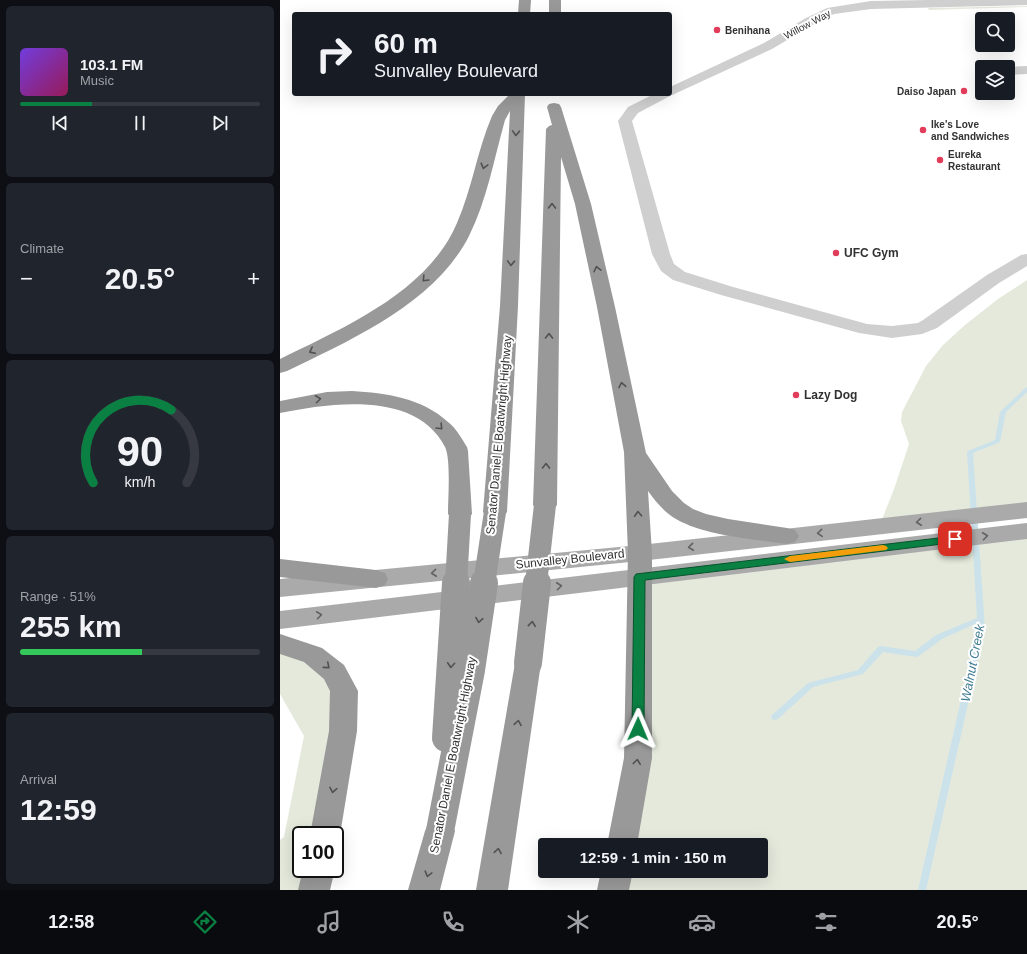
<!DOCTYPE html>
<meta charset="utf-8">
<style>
body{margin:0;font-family:Helvetica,sans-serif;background:#20242c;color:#f1f3f6;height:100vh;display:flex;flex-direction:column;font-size:15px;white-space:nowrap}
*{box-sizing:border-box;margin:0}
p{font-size:13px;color:#9ea1a6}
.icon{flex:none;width:22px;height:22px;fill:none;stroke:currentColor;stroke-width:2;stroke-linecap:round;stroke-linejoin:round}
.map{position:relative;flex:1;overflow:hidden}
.drawer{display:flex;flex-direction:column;gap:6px;padding:6px;background:#0d0f14;width:280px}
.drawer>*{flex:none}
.hud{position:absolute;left:12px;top:12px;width:380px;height:84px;border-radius:4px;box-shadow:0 4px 16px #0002;background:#171b24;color:#f1f3f6;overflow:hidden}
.tools{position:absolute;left:695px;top:12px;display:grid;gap:8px}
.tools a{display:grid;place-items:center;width:40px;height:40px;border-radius:4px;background:#171b24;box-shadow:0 4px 16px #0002;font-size:20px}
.speed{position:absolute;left:12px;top:826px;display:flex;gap:8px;font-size:20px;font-weight:700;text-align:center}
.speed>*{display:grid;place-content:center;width:52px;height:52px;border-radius:50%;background:#171b24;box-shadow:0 4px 16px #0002;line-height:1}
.speed .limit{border:2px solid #111;border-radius:6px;background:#fff;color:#111}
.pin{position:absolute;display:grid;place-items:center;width:34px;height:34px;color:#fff;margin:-17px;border-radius:8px;box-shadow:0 2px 6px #0006}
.me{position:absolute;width:44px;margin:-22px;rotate:1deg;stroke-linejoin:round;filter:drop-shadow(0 0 3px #0008)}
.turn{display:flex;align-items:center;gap:14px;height:84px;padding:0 16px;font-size:18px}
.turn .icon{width:52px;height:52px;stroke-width:2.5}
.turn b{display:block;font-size:28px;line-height:34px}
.big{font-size:30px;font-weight:800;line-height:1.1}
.drawer .tile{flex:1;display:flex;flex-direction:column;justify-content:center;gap:6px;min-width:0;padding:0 14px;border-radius:6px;background:#20242c}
.drawer .dial{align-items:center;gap:0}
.dial svg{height:104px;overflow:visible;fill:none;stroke:#363941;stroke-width:7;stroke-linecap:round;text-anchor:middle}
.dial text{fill:#f1f3f6;stroke:none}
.song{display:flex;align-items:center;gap:12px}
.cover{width:48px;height:48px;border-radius:6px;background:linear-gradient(135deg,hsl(260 70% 55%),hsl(330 70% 35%))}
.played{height:4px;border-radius:2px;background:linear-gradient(90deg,#0b8043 30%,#363941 30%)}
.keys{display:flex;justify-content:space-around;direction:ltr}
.heat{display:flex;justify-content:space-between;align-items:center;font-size:22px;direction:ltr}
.charge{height:6px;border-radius:3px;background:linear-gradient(90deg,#34c759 51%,#363941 0)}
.trip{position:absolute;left:258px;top:838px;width:230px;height:40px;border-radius:4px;background:#171b24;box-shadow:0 4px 16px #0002;font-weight:800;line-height:40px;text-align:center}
.dock{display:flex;height:64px;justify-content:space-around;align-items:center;background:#090b0e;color:#9ea1a6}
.dock .icon{width:28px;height:28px}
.dock .current{color:#0b8043}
.dock b{font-size:18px;color:#f1f3f6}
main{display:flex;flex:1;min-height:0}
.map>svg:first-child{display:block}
</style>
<main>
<section class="drawer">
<div class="tile">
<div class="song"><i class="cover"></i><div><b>103.1 FM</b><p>Music</p></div></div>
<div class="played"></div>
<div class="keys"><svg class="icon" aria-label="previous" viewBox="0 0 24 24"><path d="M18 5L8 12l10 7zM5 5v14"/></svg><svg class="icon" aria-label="pause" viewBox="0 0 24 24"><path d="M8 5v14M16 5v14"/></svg><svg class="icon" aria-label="next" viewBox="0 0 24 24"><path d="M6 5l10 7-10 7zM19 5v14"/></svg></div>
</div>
<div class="tile"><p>Climate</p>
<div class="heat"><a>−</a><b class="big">20.5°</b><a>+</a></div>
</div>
<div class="tile dial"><svg viewBox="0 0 100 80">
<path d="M14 69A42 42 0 1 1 86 69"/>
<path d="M14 69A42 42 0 0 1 74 13" stroke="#0b8043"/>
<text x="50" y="56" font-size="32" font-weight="700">90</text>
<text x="50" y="72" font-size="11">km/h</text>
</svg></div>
<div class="tile"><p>Range · 51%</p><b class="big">255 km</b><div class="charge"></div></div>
<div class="tile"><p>Arrival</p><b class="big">12:59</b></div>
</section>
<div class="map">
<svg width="747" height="890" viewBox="0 0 747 890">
<rect width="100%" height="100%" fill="#fff"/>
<g fill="#e4e9dc">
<polygon points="747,6 747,7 649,10 648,8"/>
<polygon points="747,280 747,510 599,527 614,489 629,444 621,421 622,412 646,366 663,345 685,325 718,299"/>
<polygon points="747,531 747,890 333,890 337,871 481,871 481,845 342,845 360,577"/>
<polygon points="0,644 54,672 45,835 21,835 21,869 39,869 34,890 0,890 0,840 4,837 24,736 0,694"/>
</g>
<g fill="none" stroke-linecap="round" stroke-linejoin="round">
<polygon fill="#cce2eb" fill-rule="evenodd" points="747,387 747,392 726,412 720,442 693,453 705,629 646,890 638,890 697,629 697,623 662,639 639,656 636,657 603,652 583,674 533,687 498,719 495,720 492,719 491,717 492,715 528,683 578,670 598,647 601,646 635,651 656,635 697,618 687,452 688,451 715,440 720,412 745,388"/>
<g fill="#cfcfcf" fill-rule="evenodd">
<polygon points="648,0 747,0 747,5 591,9 554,14 534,24 492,49 390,96 358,113 352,121 390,254 394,264 405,272 453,287 587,324 612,326 638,323 643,320 707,275 741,255 747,254 747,266 719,283 657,328 642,334 612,338 579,333 441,295 393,280 381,271 372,254 338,121 348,107 374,94 390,94 390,87 484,43 526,18 547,8 591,1"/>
<polygon points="747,66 747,74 728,75 728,67"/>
</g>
<g fill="#aaa" fill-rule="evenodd">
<polygon points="747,502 747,518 360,561 0,597 0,579 360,545"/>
<polygon points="747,523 747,539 0,629 0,611"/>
</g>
<g fill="#999" fill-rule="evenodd">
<polygon points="239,0 251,0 250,14 238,14"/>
<rect x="269" y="0" width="12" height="14"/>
<path d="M 230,94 L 245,94 L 238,306 L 227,512 L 223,517 L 215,520 L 207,517 L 203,512 L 220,306 L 230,111 L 225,120 C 214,159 207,200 189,236 C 155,303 71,340 7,371 L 0,373 L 0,359 C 63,328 148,292 177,223 C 192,189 197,151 212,116 L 218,106 Z"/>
<path d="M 274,103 L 279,104 L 281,107 L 311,204 L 335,307 L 366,453 L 392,491 L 404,503 L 413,509 L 426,514 L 448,519 L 507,528 L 515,530 L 519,536 L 515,542 L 507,544 C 474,539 425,536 396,519 C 385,513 376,502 368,491 L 372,553 L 372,758 L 357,845 L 327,845 L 344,758 L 348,553 L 344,452 L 317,307 L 295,204 L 281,157 L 277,505 L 273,510 L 265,513 L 257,510 L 253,505 L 266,129 L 269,126 L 272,125 L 267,107 L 269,104 Z"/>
<path d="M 72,391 C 106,393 142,398 168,422 C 176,428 182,439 187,447 L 188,451 L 192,514 L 188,519 L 180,522 L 172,519 L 168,514 C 168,499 171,459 165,447 C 136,390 50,403 0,413 L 0,401 L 47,392 Z"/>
<polygon points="0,559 96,570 105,573 108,579 105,585 96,588 0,577"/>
<polygon points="0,634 42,648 64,665 78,691 77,731 60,835 55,844 55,835 30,835 49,731 50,691 44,679 24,662 0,654"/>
<polygon points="248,653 257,656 261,663 228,890 196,890 235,663 239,656"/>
<polygon points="160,818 171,822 175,831 160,890 128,890 145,831 149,822"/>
<polygon points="23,869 55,869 50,890 18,890"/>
<polygon points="321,871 353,871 349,890 317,890"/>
</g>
<g stroke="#999" stroke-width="22">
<polyline points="176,584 180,514"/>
<polyline points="204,584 215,512"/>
<polyline points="256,584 265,505"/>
</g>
<g stroke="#999" stroke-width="28">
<polyline points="248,663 257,583"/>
<polyline points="166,738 176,583"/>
<polyline points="160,831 191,670 204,583"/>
</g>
</g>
<defs><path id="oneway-chevron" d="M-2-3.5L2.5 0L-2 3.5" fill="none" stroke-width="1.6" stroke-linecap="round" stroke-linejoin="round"/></defs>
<g stroke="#515151">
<use href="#oneway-chevron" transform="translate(236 133) rotate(92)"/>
<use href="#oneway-chevron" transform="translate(204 166) rotate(105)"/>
<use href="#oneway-chevron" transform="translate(272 206) rotate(-89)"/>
<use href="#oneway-chevron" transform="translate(231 263) rotate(92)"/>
<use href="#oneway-chevron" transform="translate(317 269) rotate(-103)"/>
<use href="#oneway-chevron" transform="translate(145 279) rotate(134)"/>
<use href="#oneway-chevron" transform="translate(269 336) rotate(-89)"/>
<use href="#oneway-chevron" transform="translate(32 351) rotate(153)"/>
<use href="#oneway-chevron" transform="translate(342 385) rotate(-101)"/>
<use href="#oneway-chevron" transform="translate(38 399) rotate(-7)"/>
<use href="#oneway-chevron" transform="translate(160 427) rotate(46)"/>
<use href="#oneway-chevron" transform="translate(266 466) rotate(-89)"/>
<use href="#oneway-chevron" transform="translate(358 514) rotate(-93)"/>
<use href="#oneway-chevron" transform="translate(199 620) rotate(99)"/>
<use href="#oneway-chevron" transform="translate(252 624) rotate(-84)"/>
<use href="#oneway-chevron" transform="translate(171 665) rotate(94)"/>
<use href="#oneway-chevron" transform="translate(47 666) rotate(40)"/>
<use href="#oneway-chevron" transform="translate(238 723) rotate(-81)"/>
<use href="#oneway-chevron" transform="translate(357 762) rotate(-83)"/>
<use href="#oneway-chevron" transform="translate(53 790) rotate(100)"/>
<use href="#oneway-chevron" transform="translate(218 851) rotate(-81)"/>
<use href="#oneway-chevron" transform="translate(148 874) rotate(105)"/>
</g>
<g stroke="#626262">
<use href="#oneway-chevron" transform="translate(639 522) rotate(174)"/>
<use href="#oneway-chevron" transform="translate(540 533) rotate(175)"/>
<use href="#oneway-chevron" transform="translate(705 536) rotate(-7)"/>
<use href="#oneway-chevron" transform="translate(411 547) rotate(174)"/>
<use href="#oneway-chevron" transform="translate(154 573) rotate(174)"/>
<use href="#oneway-chevron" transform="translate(279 586) rotate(-7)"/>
<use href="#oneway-chevron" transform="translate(39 615) rotate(-7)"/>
</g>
<polygon fill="#0b8043" stroke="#07532c" points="675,536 679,537 680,539 679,542 365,580 364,729 362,732 358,733 354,732 352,729 354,577 356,574"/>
<polygon fill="#f59e0b" points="603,545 606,546 608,548 606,550 510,562 504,559 510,556"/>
<g fill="#e13d5b" stroke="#fff" stroke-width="1.5">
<circle cx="437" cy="30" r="4"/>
<circle cx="684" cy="91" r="4"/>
<circle cx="643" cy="130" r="4"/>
<circle cx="660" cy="160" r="4"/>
<circle cx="556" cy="253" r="4"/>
<circle cx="516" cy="395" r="4"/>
</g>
<g text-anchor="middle" stroke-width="4" stroke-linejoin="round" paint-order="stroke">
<g font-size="10" fill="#323232" stroke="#fff">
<text transform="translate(527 24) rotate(-28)" y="4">Willow Way</text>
</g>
<g font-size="10" font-weight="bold" fill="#323232" stroke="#fff" text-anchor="start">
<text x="445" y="34">Benihana</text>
<text x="676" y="95" text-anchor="end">Daiso Japan</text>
<text x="651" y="128">Ike's Love<tspan x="651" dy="12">and Sandwiches</tspan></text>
<text x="668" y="158">Eureka<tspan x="668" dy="12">Restaurant</tspan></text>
</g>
<g font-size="12" font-weight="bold" fill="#323232" stroke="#fff" text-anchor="start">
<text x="564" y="257">UFC Gym</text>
<text x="524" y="399">Lazy Dog</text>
</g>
<g font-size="12" fill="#323232" stroke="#fff">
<text transform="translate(219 435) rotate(-85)" y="4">Senator Daniel E Boatwright Highway</text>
<text transform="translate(290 559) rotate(-6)" y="4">Sunvalley Boulevard</text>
<text transform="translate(173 755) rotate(-79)" y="4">Senator Daniel E Boatwright Highway</text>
</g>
<g font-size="13" font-style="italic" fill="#417d94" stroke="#fff">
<text transform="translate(692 663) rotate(-79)" y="5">Walnut Creek</text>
</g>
</g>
</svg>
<div class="tools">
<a><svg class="icon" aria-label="search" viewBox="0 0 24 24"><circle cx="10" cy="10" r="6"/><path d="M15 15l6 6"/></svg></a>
<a><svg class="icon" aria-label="layers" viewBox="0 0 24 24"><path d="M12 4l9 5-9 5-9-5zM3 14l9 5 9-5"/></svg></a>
</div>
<div class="speed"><div class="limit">100</div></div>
<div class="pin" style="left:675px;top:539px;background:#d93025"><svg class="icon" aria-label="arrive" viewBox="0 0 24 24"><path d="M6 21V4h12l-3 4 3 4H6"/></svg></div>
<svg class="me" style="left:358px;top:729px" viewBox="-20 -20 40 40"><path d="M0-17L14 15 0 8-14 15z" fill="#0b8043" stroke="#fff" stroke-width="4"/></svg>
<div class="trip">12:59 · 1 min · 150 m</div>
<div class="hud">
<div class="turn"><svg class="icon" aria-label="right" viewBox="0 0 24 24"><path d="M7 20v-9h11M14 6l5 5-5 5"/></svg><div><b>60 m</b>Sunvalley Boulevard</div></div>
</div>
</div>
</main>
<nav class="dock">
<b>12:58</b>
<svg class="icon current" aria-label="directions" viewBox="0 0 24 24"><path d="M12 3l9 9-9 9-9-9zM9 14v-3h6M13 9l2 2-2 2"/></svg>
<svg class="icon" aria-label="music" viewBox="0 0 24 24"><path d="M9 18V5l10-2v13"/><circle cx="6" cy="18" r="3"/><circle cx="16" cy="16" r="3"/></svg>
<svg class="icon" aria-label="phone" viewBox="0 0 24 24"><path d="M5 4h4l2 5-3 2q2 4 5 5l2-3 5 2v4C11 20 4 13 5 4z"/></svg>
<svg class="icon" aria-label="climate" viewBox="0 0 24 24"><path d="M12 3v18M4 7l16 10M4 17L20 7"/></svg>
<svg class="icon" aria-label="car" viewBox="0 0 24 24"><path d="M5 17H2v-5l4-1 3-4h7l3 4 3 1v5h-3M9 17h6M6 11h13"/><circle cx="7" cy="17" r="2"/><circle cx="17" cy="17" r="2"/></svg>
<svg class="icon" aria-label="filters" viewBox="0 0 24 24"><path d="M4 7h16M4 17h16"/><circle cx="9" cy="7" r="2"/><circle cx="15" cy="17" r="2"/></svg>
<b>20.5°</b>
</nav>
